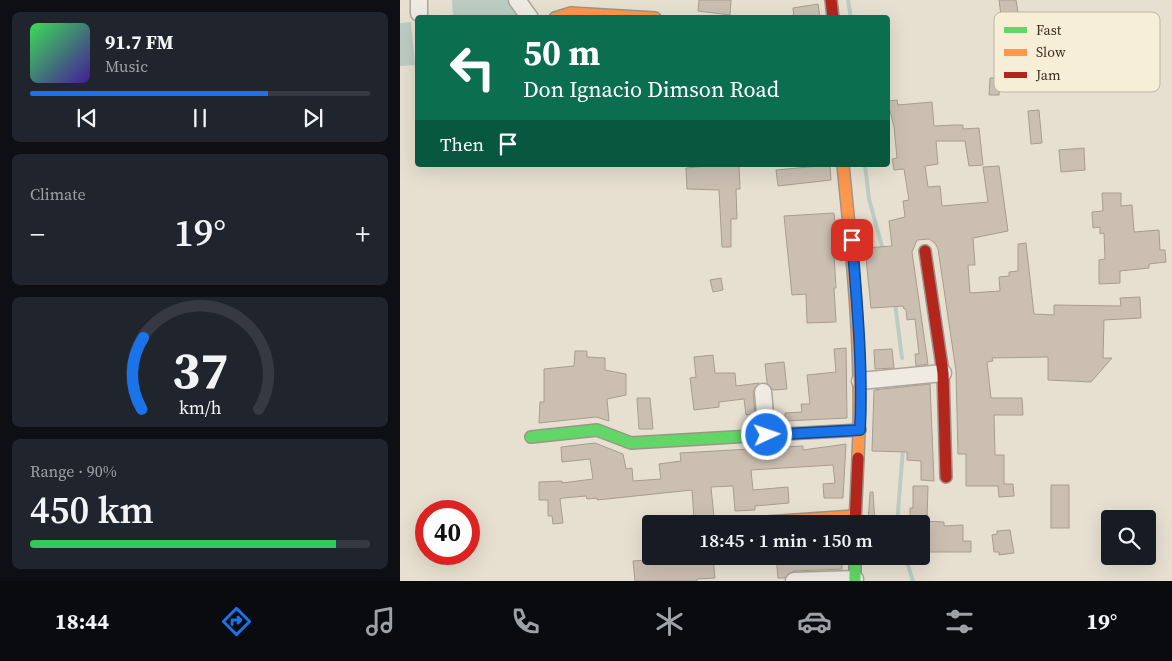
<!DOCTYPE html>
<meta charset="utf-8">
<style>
body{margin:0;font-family:"Source Serif 4",serif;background:#20242c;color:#f1f3f6;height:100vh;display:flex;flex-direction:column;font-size:19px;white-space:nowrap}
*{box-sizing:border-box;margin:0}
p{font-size:16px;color:#9ea1a6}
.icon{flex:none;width:28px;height:28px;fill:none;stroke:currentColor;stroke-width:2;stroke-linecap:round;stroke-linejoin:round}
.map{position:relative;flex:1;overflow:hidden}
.side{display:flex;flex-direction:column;gap:12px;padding:12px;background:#0d0f14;width:400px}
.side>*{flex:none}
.guide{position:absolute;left:15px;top:15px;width:475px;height:152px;border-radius:5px;box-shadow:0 5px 20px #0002;background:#0b6e4f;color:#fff;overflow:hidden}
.controls{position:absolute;left:701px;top:510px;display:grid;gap:10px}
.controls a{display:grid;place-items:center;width:55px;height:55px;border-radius:5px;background:#171b24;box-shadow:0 5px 20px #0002;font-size:25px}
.speed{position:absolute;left:15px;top:500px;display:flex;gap:10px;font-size:25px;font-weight:700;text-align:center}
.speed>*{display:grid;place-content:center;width:65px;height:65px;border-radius:50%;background:#171b24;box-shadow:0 5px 20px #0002;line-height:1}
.speed .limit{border:8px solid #d22;background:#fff;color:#111}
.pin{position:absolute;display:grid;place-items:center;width:42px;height:42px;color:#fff;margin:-21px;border-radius:10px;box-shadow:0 2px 8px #0006}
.me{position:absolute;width:55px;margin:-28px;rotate:87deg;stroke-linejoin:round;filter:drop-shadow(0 0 4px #0008)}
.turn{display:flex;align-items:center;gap:18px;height:105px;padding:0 25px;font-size:22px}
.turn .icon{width:65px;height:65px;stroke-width:2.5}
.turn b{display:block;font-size:35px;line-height:42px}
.then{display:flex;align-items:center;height:48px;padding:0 25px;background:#0003;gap:10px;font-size:19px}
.big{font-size:38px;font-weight:600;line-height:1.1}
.side .card{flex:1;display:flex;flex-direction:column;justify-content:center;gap:8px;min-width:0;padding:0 18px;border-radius:8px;background:#20242c}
.side .dial{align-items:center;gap:0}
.dial svg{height:130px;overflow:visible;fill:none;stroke:#363941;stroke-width:7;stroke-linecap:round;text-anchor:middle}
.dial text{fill:#f1f3f6;stroke:none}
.song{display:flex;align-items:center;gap:15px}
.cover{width:60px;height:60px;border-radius:8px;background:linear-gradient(135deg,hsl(130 70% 55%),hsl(260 70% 35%))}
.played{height:5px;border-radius:2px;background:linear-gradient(90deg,#1a73e8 70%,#363941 70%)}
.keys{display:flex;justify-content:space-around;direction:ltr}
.heat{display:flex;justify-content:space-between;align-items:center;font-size:28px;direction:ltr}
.charge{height:8px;border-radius:4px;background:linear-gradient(90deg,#34c759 90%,#363941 0)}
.trip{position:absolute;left:242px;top:515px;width:288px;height:50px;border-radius:5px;background:#171b24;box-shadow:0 5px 20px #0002;font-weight:600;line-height:50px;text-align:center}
.menu{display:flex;height:80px;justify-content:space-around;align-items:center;background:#090b0e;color:#9ea1a6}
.menu .icon{width:35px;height:35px}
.menu .active{color:#1a73e8}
.menu b{font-size:22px;color:#f1f3f6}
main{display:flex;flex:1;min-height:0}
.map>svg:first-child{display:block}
</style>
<main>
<section class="side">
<div class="card">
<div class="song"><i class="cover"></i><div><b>91.7 FM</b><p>Music</p></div></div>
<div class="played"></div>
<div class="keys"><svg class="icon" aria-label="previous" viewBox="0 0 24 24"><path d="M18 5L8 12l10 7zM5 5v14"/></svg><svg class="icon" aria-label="pause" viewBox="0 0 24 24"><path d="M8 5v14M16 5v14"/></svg><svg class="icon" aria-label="next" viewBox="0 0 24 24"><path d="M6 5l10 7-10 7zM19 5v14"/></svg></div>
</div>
<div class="card"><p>Climate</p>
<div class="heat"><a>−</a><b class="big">19°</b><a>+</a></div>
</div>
<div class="card dial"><svg viewBox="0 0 100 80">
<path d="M14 69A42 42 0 1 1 86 69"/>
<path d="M14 69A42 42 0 0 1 15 25" stroke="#1a73e8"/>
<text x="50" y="56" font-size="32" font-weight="700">37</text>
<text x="50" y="72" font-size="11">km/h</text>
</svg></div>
<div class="card"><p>Range · 90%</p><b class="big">450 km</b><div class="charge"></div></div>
</section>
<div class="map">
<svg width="772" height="581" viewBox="0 0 772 581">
<rect width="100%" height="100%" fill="#e7e0d1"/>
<g fill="#bcccc2">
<polygon points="52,0 110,0 126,17 53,17"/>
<polygon points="11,22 15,65 0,66 0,23"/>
</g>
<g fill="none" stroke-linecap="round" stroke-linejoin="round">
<g stroke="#bcccc2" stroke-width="4">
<polyline points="448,0 451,18"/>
<polyline points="465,165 469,199 483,250"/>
<polyline points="495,303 502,358"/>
<polyline points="497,524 503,449"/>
<polyline points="505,556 513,581"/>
</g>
</g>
<g fill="#cbbfb2" stroke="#a89c90">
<polygon points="299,0 331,0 330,15 298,11"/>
<polygon points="599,0 616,0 618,12 601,15"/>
<polygon points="418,4 420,18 394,18 393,8"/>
<polygon points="590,78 600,78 599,95 589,95"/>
<polygon points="497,100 498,105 532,102 534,126 554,125 563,125 563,129 579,128 583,165 569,166 565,141 536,141 538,164 525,166 528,187 540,186 542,206 588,202 583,167 599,166 608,231 573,238 575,265 568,265 570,293 600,291 599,277 609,276 609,272 618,271 618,244 626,243 634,314 654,315 654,305 721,306 720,298 740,297 741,318 704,320 703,358 712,358 691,382 648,380 648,357 592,358 593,361 587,362 591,398 622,398 623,415 594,415 595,455 604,455 604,484 613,484 614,496 599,497 598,486 566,486 566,454 558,454 556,371 538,249 535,243 529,239 517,240 512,252 528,364 516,366 515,354 519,354 515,319 507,320 506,309 504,309 503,306 471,308 465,248 492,246 489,221 505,217 503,201 509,200 504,169 494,170 492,159 497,158 494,127 490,111 488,112 488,101"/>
<polygon points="639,110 642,143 631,144 628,111"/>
<polygon points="684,148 685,170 661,172 659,150"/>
<polygon points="318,165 339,166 340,189 336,189 337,219 331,219 331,247 322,247 319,190 287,189 286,168"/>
<polygon points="430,165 431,180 378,186 376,170"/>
<polygon points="702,193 721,193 721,206 732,205 734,232 759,230 760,250 765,250 766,262 749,264 749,268 720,271 720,283 699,284 699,260 705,259 704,233 700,234 700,227 693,228 692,212 703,211"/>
<polygon points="434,213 437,236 433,236 436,288 434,288 436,322 407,323 406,294 392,295 384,216"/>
<polygon points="321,278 323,290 313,292 310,280"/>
<polygon points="446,348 447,418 385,421 385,413 402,412 401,404 410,404 407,375 436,372 434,349"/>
<polygon points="492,349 494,368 475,369 474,350"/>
<polygon points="175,351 187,351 187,357 205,358 205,370 226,374 226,395 207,399 209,421 196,417 139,423 140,402 144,402 144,369 174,366"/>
<polygon points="313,355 315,373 335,373 336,386 359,383 353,392 355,414 346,415 344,399 319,402 319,407 294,410 290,378 296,377 294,357"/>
<polygon points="384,362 387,389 373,390 367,383 365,364"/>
<polygon points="530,384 534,481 521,480 521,461 507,460 507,452 472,451 474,390"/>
<polygon points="237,398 250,398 253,429 239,429"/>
<polygon points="195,443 223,454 226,469 232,468 233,481 261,479 259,464 281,461 280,453 403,446 403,450 446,444 443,498 424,498 423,484 435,483 433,465 351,470 353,490 388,487 389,503 355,506 355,510 335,511 333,486 311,487 314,517 294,519 292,490 197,500 197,498 187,499 186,496 163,498 160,499 163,523 153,524 152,516 148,516 148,500 139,500 139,482 162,481 162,483 193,479 190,459 162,462 161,447"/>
<rect x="651" y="485" width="18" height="43"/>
<polygon points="513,486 528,486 527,520 510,519 510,508 513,508"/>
<polygon points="470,492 473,492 475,524 468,524"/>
<polygon points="522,521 544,522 544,526 563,525 563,541 571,541 571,552 529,552 529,534 523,534"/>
<polygon points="610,530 614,553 599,555 599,552 594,552 592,535 597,534 597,531"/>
<polygon points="376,556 442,556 442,569 394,571 385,578 378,578"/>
<polygon points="273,558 313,558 315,578 297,579 297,581 235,581 233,561"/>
</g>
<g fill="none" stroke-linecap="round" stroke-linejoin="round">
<g stroke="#ada599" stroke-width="19">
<g id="street">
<polyline points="117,0 130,18"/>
<polyline points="19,13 19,0"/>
<polyline points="460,381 543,373"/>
<polyline points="363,392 367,435"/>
<polyline points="394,581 455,579"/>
</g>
</g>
<g stroke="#9c958a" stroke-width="14">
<g id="fast">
<polyline points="131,437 197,430 231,443 385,434"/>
<polyline points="455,556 455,581"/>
</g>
</g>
<g stroke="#9c958a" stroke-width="14">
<g id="slow">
<polyline points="155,18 171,13 255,18"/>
<path d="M 443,165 C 453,263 463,359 458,458"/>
<polyline points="336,524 454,516"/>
</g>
</g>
<g stroke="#9c958a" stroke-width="14">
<g id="jam">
<polyline points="431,0 433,18"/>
<polyline points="525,251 543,373 546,477"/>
<polyline points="385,434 460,430"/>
<polyline points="455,524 458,458"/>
</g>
</g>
<use href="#street" stroke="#efebe3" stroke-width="16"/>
<use href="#fast" stroke="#63d668" stroke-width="11"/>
<use href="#slow" stroke="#ff974d" stroke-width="11"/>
<use href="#jam" stroke="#b3261e" stroke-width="11"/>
</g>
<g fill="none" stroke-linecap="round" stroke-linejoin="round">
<g stroke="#114b97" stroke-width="12">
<path id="route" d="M 367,435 L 460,430 C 463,367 457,303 452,240"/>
</g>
<use href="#route" stroke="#1a73e8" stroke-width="9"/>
</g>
<rect x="594" y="12" width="166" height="80" rx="8" fill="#f7eed8" stroke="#bfb4a1" stroke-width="1"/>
<rect x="604" y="27" width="23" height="6" fill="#63d668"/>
<rect x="604" y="49" width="23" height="7" fill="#ff974d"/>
<rect x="604" y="72" width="23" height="6" fill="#b3261e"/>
<g font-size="14" fill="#3d2e20">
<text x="636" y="35">Fast</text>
<text x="636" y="57">Slow</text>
<text x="636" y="80">Jam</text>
</g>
</svg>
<div class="controls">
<a><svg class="icon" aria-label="search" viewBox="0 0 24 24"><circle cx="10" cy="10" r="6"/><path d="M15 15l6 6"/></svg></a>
</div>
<div class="speed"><div class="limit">40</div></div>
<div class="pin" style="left:452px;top:240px;background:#d93025"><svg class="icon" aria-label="arrive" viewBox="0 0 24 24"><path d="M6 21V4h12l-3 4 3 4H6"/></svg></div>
<svg class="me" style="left:367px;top:435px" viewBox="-20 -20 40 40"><circle r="17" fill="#1a73e8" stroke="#fff" stroke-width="3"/><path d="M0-11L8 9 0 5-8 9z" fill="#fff"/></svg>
<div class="trip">18:45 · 1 min · 150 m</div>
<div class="guide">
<div class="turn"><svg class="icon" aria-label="left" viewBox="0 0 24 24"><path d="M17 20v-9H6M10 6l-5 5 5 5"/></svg><div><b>50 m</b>Don Ignacio Dimson Road</div></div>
<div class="then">Then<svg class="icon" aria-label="arrive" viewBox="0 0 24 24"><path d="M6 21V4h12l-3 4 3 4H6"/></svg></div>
</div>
</div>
</main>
<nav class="menu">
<b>18:44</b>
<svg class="icon active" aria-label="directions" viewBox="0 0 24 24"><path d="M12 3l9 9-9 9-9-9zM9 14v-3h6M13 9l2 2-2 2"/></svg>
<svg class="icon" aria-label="music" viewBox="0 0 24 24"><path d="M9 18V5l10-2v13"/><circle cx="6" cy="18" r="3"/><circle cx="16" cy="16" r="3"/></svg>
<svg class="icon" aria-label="phone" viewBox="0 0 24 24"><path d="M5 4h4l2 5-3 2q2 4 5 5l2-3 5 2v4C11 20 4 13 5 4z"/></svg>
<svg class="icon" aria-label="climate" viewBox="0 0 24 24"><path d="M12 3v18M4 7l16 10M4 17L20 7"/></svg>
<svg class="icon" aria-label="car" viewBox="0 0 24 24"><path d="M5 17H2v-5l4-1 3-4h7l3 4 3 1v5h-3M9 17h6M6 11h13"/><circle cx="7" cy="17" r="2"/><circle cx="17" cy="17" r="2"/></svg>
<svg class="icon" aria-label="filters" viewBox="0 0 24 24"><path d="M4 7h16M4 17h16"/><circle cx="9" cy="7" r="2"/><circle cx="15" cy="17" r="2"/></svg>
<b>19°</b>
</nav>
